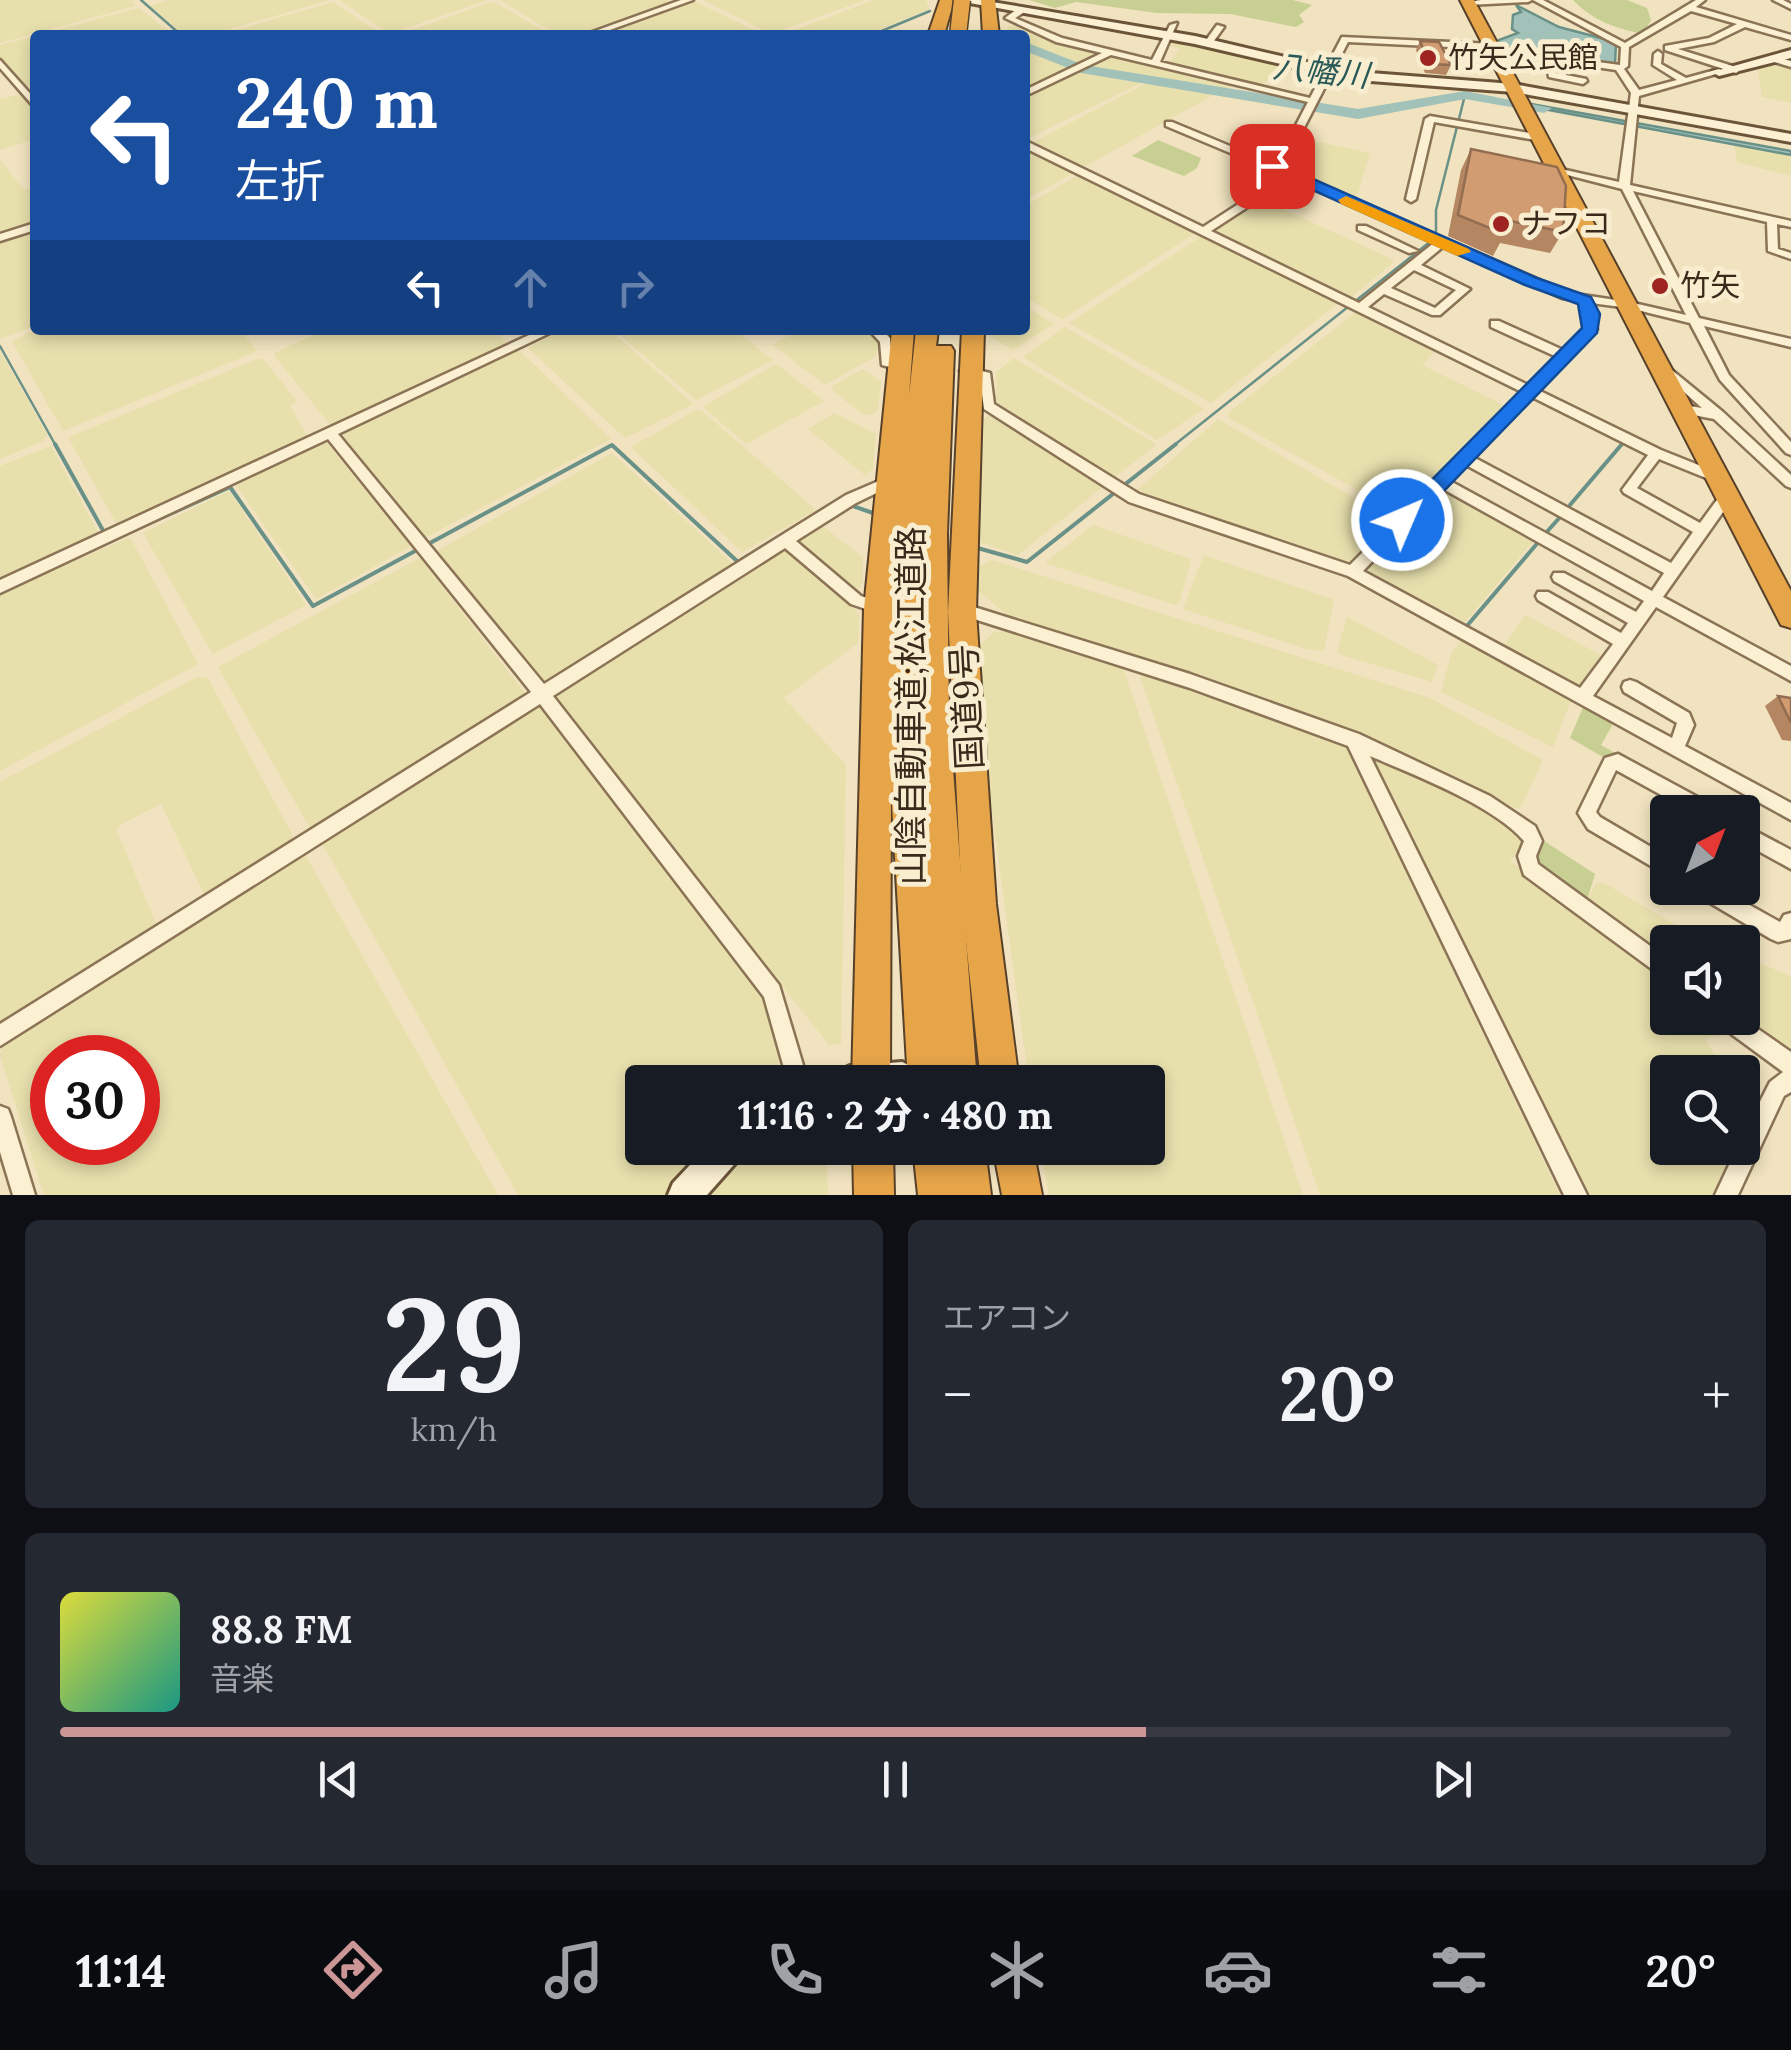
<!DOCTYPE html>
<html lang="ja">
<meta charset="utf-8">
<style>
body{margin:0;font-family:Lora,"Noto Sans JP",serif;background:#242831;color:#f1f3f6;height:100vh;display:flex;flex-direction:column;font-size:38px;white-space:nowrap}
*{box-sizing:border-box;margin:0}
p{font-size:32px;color:#9ea1a6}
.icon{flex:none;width:55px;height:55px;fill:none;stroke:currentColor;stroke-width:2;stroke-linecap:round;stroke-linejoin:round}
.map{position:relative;height:1195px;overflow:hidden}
.side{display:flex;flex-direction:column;gap:25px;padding:25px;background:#0d0f14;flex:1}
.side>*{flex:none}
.top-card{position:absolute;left:30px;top:30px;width:1000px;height:305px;border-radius:10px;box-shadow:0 5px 15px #0003;background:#1a4fa0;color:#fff;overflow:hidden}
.needle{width:65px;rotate:42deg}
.buttons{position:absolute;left:1650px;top:795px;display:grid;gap:20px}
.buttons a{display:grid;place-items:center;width:110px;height:110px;border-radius:10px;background:#171b24;box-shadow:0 5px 15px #0003;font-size:50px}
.speed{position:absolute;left:30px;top:1035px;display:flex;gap:20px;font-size:50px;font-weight:700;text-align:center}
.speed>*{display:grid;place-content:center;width:130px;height:130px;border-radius:50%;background:#171b24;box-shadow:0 5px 15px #0003;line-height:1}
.speed .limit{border:15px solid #d22;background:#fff;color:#111}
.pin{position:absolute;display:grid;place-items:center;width:85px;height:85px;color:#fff;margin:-42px;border-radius:20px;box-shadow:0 5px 15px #0006}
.me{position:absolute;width:110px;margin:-55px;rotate:45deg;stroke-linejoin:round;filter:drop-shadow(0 0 8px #0008)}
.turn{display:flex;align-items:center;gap:35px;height:210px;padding:0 40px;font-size:45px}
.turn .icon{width:130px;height:130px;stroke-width:2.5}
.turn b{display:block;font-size:70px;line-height:85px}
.lanes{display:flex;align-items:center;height:95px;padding:0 40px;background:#0003;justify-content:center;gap:50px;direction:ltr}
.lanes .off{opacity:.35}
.big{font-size:75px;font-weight:800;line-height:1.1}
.side .card{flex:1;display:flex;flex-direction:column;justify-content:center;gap:15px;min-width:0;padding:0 35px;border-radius:15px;background:#242831}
.side .dial{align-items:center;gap:0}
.dial b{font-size:130px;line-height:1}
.song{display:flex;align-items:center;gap:30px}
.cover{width:120px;height:120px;border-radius:15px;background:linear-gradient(135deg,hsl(60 70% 55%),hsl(170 70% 35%))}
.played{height:10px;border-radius:5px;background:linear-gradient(90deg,#cc9697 65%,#363941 65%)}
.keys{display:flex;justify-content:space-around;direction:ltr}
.heat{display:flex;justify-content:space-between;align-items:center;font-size:55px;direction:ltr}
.side .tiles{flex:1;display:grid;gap:25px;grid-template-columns:1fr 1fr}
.card:last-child{grid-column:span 2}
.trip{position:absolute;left:625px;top:1065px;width:540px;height:100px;border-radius:10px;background:#171b24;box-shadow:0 5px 15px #0003;font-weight:800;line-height:100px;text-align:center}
.dock{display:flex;height:160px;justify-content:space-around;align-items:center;background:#090b0e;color:#9ea1a6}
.dock .icon{width:70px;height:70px}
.dock .active{color:#cc9697}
.dock b{font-size:45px;color:#f1f3f6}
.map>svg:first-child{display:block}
</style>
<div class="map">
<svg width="1791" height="1195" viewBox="0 0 1791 1195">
<rect width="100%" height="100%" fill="#f1e3bf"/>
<g fill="#e7dfac" fill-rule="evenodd">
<polygon points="0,0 133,0 135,6 0,43"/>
<polygon points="168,0 330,0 209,35 184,35 151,6"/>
<polygon points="340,0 487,0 389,34"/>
<polygon points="500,0 666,0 672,3 581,35 557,35"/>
<polygon points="703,0 865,0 771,34"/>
<polygon points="874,0 926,0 930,9 866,35 782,35"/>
<polygon points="693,1 765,35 596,35"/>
<polygon points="333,2 383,35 220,35"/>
<polygon points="494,2 551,35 397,35 489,3"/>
<polygon points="139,8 173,35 38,35"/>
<polygon points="1008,25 1029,29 1061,44 1104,52 1077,65 1025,43 1025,35 1007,35"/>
<polygon points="35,36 35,85 26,87 0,57 0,45"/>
<polygon points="1173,39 1295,66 1287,76 1274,73 1261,86 1168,63 1180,49 1169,45"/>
<polygon points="1028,49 1073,68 1025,92"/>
<polygon points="1113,54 1236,84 1223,90 1088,67"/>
<polygon points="1777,64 1791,66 1791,103 1762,97 1758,69"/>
<polygon points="1076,71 1141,83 1025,140 1025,95"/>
<polygon points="1149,82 1215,94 1084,167 1030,144"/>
<polygon points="22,94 35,110 35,139 0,150 0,99"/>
<polygon points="1300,138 1370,153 1356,200 1276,166 1287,160"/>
<polygon points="1734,146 1791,155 1791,176 1737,162"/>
<polygon points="1025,147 1075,172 1025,200"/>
<polygon points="0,160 24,190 35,187 35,222 0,234"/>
<polygon points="1080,174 1197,232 1062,319 1025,297 1025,206"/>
<polygon points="1260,199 1390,258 1394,262 1349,299 1211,232"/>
<polygon points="35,230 35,326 0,339 0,242"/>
<polygon points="1202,236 1341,301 1211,403 1069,323"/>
<polygon points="1025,306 1054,324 1013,350 985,333 1025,330"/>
<polygon points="1357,311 1437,349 1422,365 1503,405 1505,410 1402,515 1229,418 1228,413"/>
<polygon points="1065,327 1203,408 1203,409 1157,440 1023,357"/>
<polygon points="35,330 240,330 257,351 63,431 12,341"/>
<polygon points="324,330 494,330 508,344 331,426 273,354"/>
<polygon points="562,330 610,330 693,404 625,438 528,348"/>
<polygon points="614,330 735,330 773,360 696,400"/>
<polygon points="798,330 870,330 878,343 876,356 825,385 773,345"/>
<polygon points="0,351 47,435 43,441 0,459"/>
<polygon points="513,351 520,351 611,439 421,540 338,435"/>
<polygon points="1014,358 1156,444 1155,446 1111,480 996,404 996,372"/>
<polygon points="257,359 263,359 297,401 290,406 308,437 116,523 69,439 72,436"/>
<polygon points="776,364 824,401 746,444 703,407"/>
<polygon points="863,369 881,382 878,410 873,414 864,415 833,391 832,386"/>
<polygon points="696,410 702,411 816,510 742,552 631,447"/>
<polygon points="994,412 1104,486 1018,555 978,542 981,421"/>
<polygon points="834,413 876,434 873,468 866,476 808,429"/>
<polygon points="1218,419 1392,520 1392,522 1351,566 1134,493"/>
<polygon points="324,440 411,546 316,599 235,484"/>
<polygon points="51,446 98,532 0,580 0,466"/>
<polygon points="612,453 734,565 544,687 433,553"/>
<polygon points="1441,485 1536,538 1465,622 1366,570 1365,564"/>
<polygon points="229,491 306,605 213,654 143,533"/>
<polygon points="818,523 863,557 863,581 858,590 852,592 796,539"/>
<polygon points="1093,525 1191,559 1180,601 1175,605 1045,563"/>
<polygon points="126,539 131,539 198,664 0,771 0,593"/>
<polygon points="782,547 792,549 859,614 858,643 784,698 846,765 841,1044 829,1045 553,698 558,690"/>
<polygon points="1204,555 1334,600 1324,651 1306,649 1183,609"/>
<polygon points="420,558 527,696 310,828 218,667"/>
<polygon points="992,560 1430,698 1543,760 1521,807 1515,808 1362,734 1006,614 978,591 977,568"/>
<polygon points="1525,615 1601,655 1582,687 1504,645"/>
<polygon points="1347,617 1438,665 1432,682 1341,655 1337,652"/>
<polygon points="1014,631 1115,663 1124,671 1303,1195 1049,1195 1040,1148 1148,1148 1148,1082 1029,1082 986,770 978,647 994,632"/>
<polygon points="1462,639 1572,698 1553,747 1441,692 1451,654"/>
<polygon points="1146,674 1345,744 1560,1195 1320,1195 1140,677"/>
<polygon points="197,677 208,678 293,836 289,846 212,894 204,894 161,804 120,825 117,831 157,926 0,1024 0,782"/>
<polygon points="533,706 541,708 765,996 780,1061 778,1071 766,1082 642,1082 642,1148 707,1148 666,1195 518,1195 322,843"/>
<polygon points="1367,753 1497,814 1525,843 1510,861 1667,980 1668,1018 1714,1018 1728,1029 1731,1035 1705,1038 1724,1072 1668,1072 1668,1148 1735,1148 1712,1195 1590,1195"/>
<path d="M 304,853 L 498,1195 L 44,1195 L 0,1056 L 3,1042 ZM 52,1058 L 138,1058 L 138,1142 L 52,1142 Z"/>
<polygon points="1596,883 1604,883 1705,942 1668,942 1667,964 1594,906 1589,898"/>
<polygon points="1743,956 1791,976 1791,1054 1737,1018 1742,1018"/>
<polygon points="750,1148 826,1148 828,1195 707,1195"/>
</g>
<g fill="#c7cf92">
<polygon points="1029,0 1293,0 1312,5 1299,15 1304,22 1296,27 1230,14 1157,13 1076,2 1055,8"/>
<path d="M 1573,0 L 1627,0 L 1647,8 L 1651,20 L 1643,34 C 1615,28 1593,21 1573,0 Z"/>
<polygon points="1158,140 1201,158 1197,168 1184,176 1132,156"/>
<polygon points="1584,705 1614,722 1601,745 1615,753 1603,757 1570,738"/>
<polygon points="1544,841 1595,874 1587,900 1532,860"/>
</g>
<g fill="#a2c2b9" stroke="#699188" stroke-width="2.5">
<polygon points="1516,5 1559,27 1616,42 1615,64 1502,48 1499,40 1518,33 1512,29 1513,15 1521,12"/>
<polygon points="1531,104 1791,151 1791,155 1533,107"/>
</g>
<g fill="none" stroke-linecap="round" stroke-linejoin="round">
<g stroke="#699188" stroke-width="2.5">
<polyline points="141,0 181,35"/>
<polyline points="872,35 930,11"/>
<polyline points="0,346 56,446"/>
<polyline points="609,446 613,446"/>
<polyline points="1173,446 1436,237 1436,210 1465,95"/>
<polyline points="1620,446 1625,440"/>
</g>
<g stroke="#699188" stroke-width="4">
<polyline points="55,444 105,534"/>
<polyline points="847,504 873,513"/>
<polyline points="1570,505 1622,444"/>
<polyline points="1544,535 1561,516"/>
<polyline points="110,541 230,487 313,606 612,445 738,562 836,502"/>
<polyline points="974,547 1027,562 1176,444"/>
<polyline points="1466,627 1541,539"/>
</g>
<polygon fill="#a2c2b9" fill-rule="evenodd" points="1025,42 1084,65 1358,109 1465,91 1552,108 1544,113 1465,99 1358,119 1081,73 1025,51"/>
<g stroke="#8b7356" stroke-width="5">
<g id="street">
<polygon points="681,0 693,0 596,35 584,35"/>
<polygon points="1481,0 1532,0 1528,2 1468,5 1464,3"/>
<path d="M 1533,0 L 1543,0 L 1625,43 L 1696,0 L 1705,0 L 1696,7 L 1791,35 L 1791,40 L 1745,27 L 1714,42 L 1678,49 L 1739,68 L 1740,70 L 1736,73 L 1665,50 L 1665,46 L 1709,38 L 1737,24 L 1691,11 L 1629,47 L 1628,66 L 1624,69 L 1639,90 L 1677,80 L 1653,65 L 1654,54 L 1658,51 L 1662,54 L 1661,64 L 1686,78 L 1719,69 L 1723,72 L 1639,96 L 1630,185 L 1791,221 L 1791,227 L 1777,224 L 1778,249 L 1791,253 L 1791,259 L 1768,251 L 1767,222 L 1633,191 L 1699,318 L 1791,339 L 1791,347 L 1704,326 L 1729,375 L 1791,442 L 1791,455 L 1786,453 L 1720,380 L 1690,323 L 1629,308 L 1591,303 L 1597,329 L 1538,390 L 1661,450 L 1726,476 L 1728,479 L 1726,482 L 1721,484 L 1659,459 L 1637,488 L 1700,523 L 1719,497 L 1731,495 L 1738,500 L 1736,504 L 1728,505 L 1663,597 L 1791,666 L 1791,681 L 1656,607 L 1593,696 L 1672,738 L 1677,723 L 1624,692 L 1622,687 L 1624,682 L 1630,680 L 1636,682 L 1689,713 L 1694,725 L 1685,746 L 1791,803 L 1791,820 L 1348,576 L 1129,502 L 984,409 L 980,378 L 962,374 L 960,371 L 966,367 L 990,373 L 994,404 L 1139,494 L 1350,565 L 1522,392 L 1025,148 L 1025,141 L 1028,142 L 1203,227 L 1283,175 L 1166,126 L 1166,122 L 1172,122 L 1271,163 L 1281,154 L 1308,102 L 1111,55 L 1025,96 L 1025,90 L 1102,53 L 1056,42 L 1005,18 L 1017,9 L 1023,9 L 1023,13 L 1015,18 L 1062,38 L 1152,60 L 1170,25 L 1177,23 L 1160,62 L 1310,98 L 1342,37 L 1494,44 L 1494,48 L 1491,49 L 1348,42 L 1290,155 L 1279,166 L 1569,293 L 1629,302 L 1686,315 L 1622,189 L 1556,172 L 1561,169 L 1619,182 L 1631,93 L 1616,70 L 1555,61 L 1556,73 L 1586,79 L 1587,81 L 1583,84 L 1549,77 L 1546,60 L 1490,51 L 1494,48 L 1620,65 L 1621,47 ZM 1291,179 L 1435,242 L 1359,303 L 1211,231 ZM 1444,246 L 1562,298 L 1580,301 L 1585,328 L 1563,350 L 1499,321 L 1491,321 L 1491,327 L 1557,357 L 1528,385 L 1368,307 L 1384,294 L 1432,315 L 1440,315 L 1470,289 L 1421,265 ZM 1414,270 L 1456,290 L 1435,308 L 1391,288 ZM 1532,397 L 1648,455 L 1622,490 L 1624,493 L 1693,532 L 1671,563 L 1473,457 ZM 1466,465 L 1664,573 L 1652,591 L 1450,481 ZM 1443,489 L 1644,601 L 1636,612 L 1564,573 L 1554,573 L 1552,577 L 1554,581 L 1628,623 L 1621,633 L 1548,592 L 1538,592 L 1536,596 L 1538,600 L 1613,644 L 1580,688 L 1363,571 Z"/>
<polygon points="1773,0 1783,0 1791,4 1791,9"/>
<polygon points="1217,25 1224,27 1211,45 1205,45 1204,43"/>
<polygon points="1774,56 1791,61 1791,67 1771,61 1770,59"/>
<polygon points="0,60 35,99 35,108 0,68"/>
<polygon points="1430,116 1541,135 1546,138 1541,141 1434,122 1416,199 1411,202 1406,199 1425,119"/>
<polygon points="35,223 35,230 0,241 0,234"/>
<polygon points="1358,226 1366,226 1418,251 1409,253 1358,230"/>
<polygon points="540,330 556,330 338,434 544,684 846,495 888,477 895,482 893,485 856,503 796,541 861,596 888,605 891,609 888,613 883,615 851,604 785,548 553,696 779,985 808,1082 788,1082 764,997 540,704 0,1046 0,1024 531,692 328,439 0,593 0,580"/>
<polygon points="869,330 882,330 890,338 892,360 908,364 908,370 904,371 882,365 880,342"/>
<polygon points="1662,362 1723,412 1791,475 1791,488 1786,486 1714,419 1678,412 1677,409 1683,405 1702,408 1658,369 1658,363"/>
<path d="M 959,606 L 974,607 L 1190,674 L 1359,734 L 1490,796 L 1535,826 L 1542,841 L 1536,856 L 1538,864 L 1668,959 L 1668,981 L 1524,875 L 1518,856 L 1524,841 C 1493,805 1414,775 1370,756 L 1587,1195 L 1564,1195 L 1348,746 L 1190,688 L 974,619 L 954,616 L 951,612 L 954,608 Z"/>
<polygon points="1618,754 1714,806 1717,812 1692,812 1616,770 1596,812 1600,817 1668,857 1668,876 1588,829 1578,813 1605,758"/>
<polygon points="1742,824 1791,850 1791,869 1742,842"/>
<polygon points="1693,888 1719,888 1780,922 1784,915 1791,913 1791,939 1778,942 1771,939 1695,894"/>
<polygon points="1716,1018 1742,1018 1791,1052 1791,1092 1784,1096 1738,1195 1715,1195 1737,1148 1742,1148 1742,1137 1770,1082 1783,1072 1719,1025"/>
<polygon points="0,1106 8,1109 11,1117 35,1195 13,1195 0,1152"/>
</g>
</g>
<g stroke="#6c5439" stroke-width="6">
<g id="secondary">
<polygon points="953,0 980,0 1195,36 1345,71 1513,84 1791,134 1791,142 1513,92 1345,79 1195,44"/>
<polygon points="1791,50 1791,58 1719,76 1712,72"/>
<polygon points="902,1062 913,1067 916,1082 834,1082 839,1071 850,1066"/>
<polygon points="706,1148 744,1148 739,1159 707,1195 668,1195 673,1183"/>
</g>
</g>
<g stroke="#58412b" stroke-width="4">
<g id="highway">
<polygon points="940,0 954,0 944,35 928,35"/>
<polygon points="981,0 995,0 999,35 983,35"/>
<polygon points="1460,0 1474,0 1791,591 1791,628 1781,625"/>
<polygon points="892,330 914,330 909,396 916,330 938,330 936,346 951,346 954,351 947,534 949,717 977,1082 908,1082 891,788 890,1082 852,1082 864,609"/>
<polygon points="962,330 984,330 976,612 996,904 1019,1082 981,1082 962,904 948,612"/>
<polygon points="853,1148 893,1148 894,1195 854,1195"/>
<polygon points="913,1148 985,1148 991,1195 918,1195"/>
<polygon points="993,1148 1033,1148 1042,1195 1002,1195"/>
</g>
</g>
<use href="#street" fill="#fbf0d2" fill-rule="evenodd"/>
<use href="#secondary" fill="#fbf0d2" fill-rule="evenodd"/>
<use href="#highway" fill="#e7a549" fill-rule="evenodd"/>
<g stroke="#58412b" stroke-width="19" stroke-linecap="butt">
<polyline id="highway-bridge" points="958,35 962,0"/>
</g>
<use href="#highway-bridge" stroke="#e7a549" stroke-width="16"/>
</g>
<g fill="#b58662">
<polygon points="1420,41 1451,65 1446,75 1425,73 1416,50"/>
<polygon points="1471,149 1563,232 1550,253 1500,243 1493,256 1448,236 1461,170"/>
<polygon points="1778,696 1791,698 1791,741 1782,740 1765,706"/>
</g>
<g fill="#d29c72" stroke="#936d50" stroke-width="2.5">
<polygon points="1420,41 1439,42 1451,65 1429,64"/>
<polygon points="1471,149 1557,167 1566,186 1563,232 1506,220 1504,234 1458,215"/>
<polygon points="1778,696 1791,698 1791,723"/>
</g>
<polygon fill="#1a73e8" stroke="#114b97" stroke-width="2.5" points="1266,163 1277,163 1537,278 1591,297 1600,314 1597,333 1410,526 1395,526 1392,520 1582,328 1578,304 1525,285 1266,169"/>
<polygon fill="#f59e0b" points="1346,196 1469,249 1471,252 1457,256 1341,204 1338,200"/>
<g fill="#9e2422" stroke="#f8edcf" stroke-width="4">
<circle cx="1428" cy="58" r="10"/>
<circle cx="1501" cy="224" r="10"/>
<circle cx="1660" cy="286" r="10"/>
</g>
<g text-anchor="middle" stroke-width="10" stroke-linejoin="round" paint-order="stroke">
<g font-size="30" fill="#392a1c" stroke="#f8edcf" text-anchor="start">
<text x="1448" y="68">竹矢公民館</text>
<text x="1521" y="234">ナフコ</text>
<text x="1680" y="296">竹矢</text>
</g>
<g font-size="32" font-style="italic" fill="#2a5a58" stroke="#f8edcf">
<text transform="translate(1321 71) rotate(6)" y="11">八幡川</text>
</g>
<g font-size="35" fill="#392a1c" stroke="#f8edcf">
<text transform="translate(911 706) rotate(-90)" y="12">山陰自動車道;松江道路</text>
<text transform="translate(967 707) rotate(-93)" y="12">国道9号</text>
</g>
</g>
</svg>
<div class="buttons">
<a><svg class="needle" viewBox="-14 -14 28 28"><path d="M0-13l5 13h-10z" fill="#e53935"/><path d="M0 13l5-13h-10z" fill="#9ea1a6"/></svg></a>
<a><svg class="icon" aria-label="sound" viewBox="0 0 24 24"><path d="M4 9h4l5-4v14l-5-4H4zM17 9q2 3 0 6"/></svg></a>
<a><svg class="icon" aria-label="search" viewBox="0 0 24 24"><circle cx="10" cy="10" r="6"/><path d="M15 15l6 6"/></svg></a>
</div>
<div class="speed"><div class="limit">30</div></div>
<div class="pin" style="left:1272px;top:166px;background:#d93025"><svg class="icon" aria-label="arrive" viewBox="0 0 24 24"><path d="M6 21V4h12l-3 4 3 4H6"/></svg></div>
<svg class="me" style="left:1402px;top:520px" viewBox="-20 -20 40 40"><circle r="17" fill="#1a73e8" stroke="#fff" stroke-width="3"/><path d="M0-11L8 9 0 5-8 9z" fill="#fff"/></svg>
<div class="trip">11:16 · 2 分 · 480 m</div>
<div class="top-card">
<div class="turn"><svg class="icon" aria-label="left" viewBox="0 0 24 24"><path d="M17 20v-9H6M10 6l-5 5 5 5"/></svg><div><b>240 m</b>左折</div></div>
<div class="lanes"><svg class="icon" aria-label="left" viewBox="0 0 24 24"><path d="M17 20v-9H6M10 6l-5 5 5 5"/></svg><svg class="icon off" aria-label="ahead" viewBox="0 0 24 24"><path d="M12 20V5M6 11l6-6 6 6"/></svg><svg class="icon off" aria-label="right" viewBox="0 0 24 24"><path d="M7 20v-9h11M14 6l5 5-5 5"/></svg></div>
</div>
</div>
<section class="side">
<div class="tiles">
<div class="card dial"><b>29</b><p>km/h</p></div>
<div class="card"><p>エアコン</p>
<div class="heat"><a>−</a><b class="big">20°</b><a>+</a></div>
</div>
<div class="card">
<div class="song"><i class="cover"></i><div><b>88.8 FM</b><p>音楽</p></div></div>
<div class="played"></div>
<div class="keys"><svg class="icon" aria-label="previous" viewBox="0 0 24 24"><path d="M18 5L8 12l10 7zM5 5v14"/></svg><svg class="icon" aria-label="pause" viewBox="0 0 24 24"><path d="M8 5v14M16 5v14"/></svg><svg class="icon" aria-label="next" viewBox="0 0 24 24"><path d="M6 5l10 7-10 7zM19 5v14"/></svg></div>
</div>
</div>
</section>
<nav class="dock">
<b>11:14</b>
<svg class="icon active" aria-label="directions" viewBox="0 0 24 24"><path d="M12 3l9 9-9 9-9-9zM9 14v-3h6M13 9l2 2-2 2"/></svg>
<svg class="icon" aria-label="music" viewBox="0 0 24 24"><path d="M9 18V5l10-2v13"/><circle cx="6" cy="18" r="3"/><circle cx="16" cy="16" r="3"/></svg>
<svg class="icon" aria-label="phone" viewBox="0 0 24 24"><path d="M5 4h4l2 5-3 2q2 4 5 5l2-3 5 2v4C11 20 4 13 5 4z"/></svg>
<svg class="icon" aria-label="climate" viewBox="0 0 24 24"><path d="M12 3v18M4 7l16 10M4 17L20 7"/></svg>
<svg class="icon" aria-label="car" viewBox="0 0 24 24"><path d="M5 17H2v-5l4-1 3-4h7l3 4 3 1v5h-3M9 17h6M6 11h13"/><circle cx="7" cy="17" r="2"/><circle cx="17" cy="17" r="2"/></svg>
<svg class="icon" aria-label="filters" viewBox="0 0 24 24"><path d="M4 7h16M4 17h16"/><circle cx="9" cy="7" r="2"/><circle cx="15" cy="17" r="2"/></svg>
<b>20°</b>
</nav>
